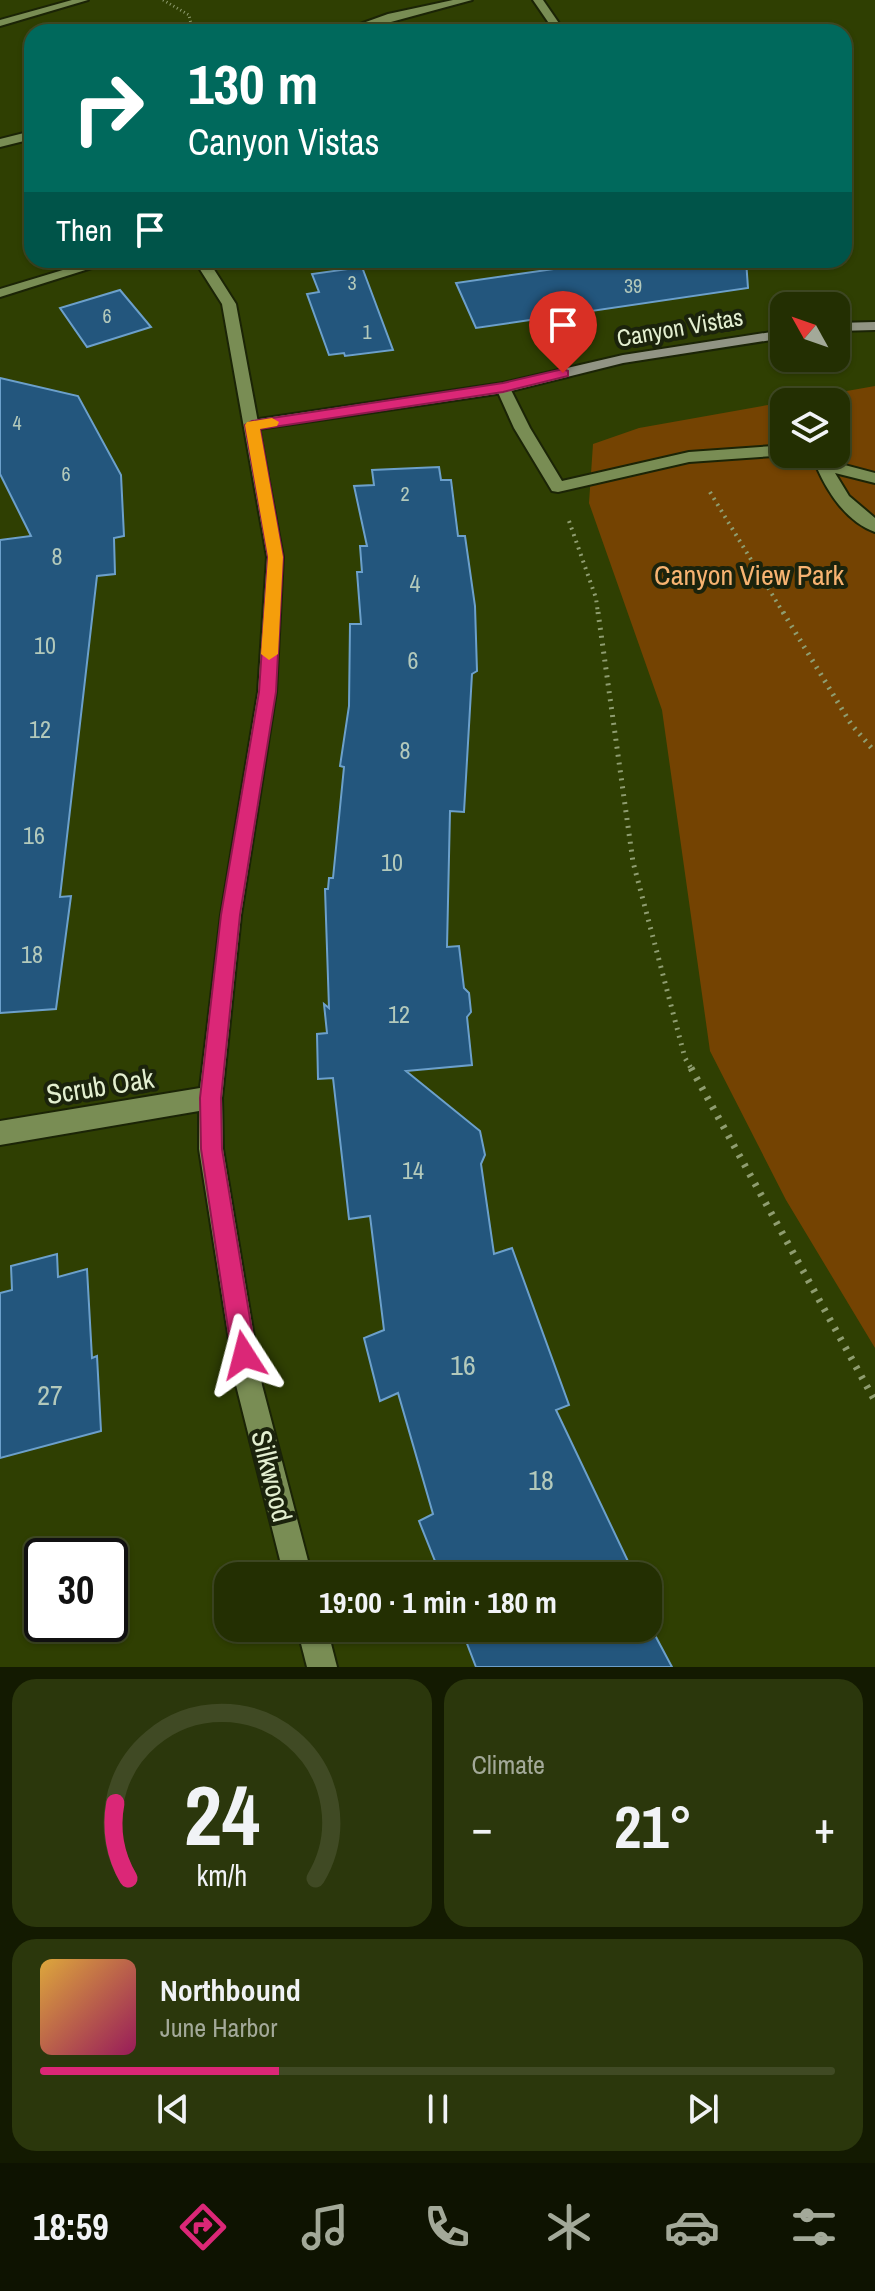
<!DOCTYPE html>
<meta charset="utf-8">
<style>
body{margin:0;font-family:"Archivo Narrow",sans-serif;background:#2b370c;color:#f1f3f6;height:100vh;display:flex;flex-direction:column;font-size:30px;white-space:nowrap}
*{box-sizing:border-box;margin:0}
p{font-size:26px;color:#a3a999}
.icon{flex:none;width:44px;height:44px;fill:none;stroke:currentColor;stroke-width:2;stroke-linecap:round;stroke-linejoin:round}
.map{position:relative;height:1667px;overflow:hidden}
.details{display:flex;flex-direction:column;gap:12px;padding:12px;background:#131a01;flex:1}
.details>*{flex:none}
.top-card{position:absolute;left:24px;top:24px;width:828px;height:244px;border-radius:24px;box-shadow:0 2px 6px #0004,0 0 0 2px #404a24;background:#00695c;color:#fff;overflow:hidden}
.needle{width:52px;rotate:310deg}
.controls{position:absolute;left:770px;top:292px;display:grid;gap:16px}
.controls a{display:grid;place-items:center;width:80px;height:80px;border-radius:16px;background:#232f02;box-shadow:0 2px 6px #0004,0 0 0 2px #404a24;font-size:40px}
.speed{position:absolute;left:24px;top:1538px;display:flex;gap:16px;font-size:40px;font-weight:700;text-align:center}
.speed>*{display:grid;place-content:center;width:104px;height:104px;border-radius:50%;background:#232f02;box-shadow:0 2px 6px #0004,0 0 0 2px #404a24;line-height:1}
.speed .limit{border:4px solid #111;border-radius:12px;background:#fff;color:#111}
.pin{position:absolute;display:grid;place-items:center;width:68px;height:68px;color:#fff;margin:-82px -34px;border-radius:50% 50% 50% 0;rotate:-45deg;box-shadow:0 0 8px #0007}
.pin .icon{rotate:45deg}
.me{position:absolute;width:88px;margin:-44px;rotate:351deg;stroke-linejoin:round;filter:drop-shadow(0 0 6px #0008)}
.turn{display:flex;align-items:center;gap:28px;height:168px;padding:0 32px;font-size:36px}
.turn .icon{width:104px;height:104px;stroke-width:2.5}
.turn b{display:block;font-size:56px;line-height:68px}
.then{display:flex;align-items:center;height:76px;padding:0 32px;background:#0003;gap:16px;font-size:30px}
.big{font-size:60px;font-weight:700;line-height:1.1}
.details .tile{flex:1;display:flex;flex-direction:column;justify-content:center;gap:12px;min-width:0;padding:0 28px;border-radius:24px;background:#2b370c}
.details .dial{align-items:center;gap:0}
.dial svg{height:208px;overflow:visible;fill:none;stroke:#404a24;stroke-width:7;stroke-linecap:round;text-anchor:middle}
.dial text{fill:#f1f3f6;stroke:none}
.song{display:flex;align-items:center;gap:24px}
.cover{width:96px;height:96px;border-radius:12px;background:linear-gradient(135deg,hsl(40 70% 55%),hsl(330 70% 35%))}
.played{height:8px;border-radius:4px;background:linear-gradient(90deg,#db2777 30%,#404a24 30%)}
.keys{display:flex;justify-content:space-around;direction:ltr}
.heat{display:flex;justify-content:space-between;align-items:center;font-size:44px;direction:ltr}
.details .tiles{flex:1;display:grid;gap:12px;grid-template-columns:1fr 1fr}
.tile:last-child{grid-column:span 2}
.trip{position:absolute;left:214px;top:1562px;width:448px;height:80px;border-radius:24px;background:#232f02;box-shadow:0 2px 6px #0004,0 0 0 2px #404a24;font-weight:700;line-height:80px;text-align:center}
.menu{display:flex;height:128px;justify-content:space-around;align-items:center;background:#0e1301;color:#a3a999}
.menu .icon{width:56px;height:56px}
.menu .current{color:#db2777}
.menu b{font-size:36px;color:#f1f3f6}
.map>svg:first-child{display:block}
</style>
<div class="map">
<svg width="875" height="1667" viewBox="0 0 875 1667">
<rect width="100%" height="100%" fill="#2f3f02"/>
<path fill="#744302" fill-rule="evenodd" d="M 875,386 L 875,1348 L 786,1200 L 710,1051 L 662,710 L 589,503 L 593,444 L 639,428 ZM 784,402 L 836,402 L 836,454 L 784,454 Z"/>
<g fill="#23567d" stroke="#6ca0cb" stroke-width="2">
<polygon points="617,260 746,260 748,288 476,328 456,283"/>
<polygon points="362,267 393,350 345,356 344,353 329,355 307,294 319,292 312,274"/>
<polygon points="120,290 151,327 87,347 60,308"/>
<polygon points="0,378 78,396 121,475 124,536 114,538 115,574 97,576 60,897 71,896 56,1009 0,1013 0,540 31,536 0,474"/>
<polygon points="439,467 441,480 451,480 458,536 465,536 475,606 477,671 472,674 464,812 450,811 447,947 459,946 464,988 469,993 471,1012 467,1017 472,1065 406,1071 480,1131 485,1155 481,1164 494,1254 512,1248 569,1405 556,1410 635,1576 441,1576 419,1521 433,1514 398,1393 380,1401 364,1338 384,1330 370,1216 349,1219 333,1078 318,1079 317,1034 327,1033 324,1004 329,1008 325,889 328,889 329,878 333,878 344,767 340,766 349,706 350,624 361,624 357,572 362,572 360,546 367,546 354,486 374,485 372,470"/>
<polygon points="57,1254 58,1277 87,1269 92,1358 97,1356 101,1431 0,1458 0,1293 12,1290 11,1266"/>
<polygon points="648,1622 672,1667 476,1667 461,1628 648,1628"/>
</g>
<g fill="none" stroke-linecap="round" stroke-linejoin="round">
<g stroke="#1b2406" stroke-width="4">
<g id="lane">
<polygon points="453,260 489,260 482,264 448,267 446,264"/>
<path d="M 503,383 L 510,388 L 530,428 L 562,481 L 689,452 L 774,446 L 784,449 L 784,454 L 803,454 L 875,473 L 875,483 L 835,473 L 849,496 L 875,518 L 875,532 C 847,522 828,493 817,468 L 774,456 L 689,462 L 558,492 L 552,491 L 514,428 L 496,388 Z"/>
</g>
</g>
<g stroke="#1b2406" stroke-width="4">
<g id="street">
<polygon points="72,0 88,0 0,26 0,20"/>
<polygon points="453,0 472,0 354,32 338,32 388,14"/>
<polygon points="533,0 543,0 565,32 555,32"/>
<polygon points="32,131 32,139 0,147 0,139"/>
<polygon points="96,260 117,260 0,297 0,289"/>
<polygon points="194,260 208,260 236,304 283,557 276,692 241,915 222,1098 223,1149 262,1385 312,1576 284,1576 236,1385 199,1149 199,1111 0,1145 0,1121 200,1088 221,915 258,692 267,557 222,304"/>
<polygon points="297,1628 327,1628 337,1667 307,1667"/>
</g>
</g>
<g stroke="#1b2406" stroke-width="4">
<g id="secondary">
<polygon points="875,322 875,330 836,331 836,323"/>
<polygon points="784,330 784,338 623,363 503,393 252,430 244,425 252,420 503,383 623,355"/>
</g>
</g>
<polyline stroke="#8f9d70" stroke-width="3" stroke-dasharray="1 3" stroke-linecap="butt" points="163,0 189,15 191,24 182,32"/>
<g stroke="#8f9d70" stroke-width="4" stroke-dasharray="2 5" stroke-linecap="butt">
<polyline points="710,492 784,614"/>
<polyline points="569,521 596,598 598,614"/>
</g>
<g stroke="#8f9d70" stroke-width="5" stroke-dasharray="2 6" stroke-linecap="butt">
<polyline points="598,612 633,862 685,1058 692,1070"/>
<polyline points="783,612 851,724 875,752"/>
</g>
<polyline stroke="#8f9d70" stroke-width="7" stroke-dasharray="3 8" stroke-linecap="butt" points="691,1068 875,1401"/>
<use href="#lane" fill="#798d54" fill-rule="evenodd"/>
<use href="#street" fill="#798d54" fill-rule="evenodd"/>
<use href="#secondary" fill="#919484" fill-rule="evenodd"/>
</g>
<polygon fill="#db2777" stroke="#8e194d" stroke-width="2" points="563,369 568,371 568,376 503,392 260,429 283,557 276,692 240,915 221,1098 222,1149 256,1355 252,1364 244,1367 236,1364 232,1355 201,1149 200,1098 221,915 259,692 268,557 245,425 252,421 503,383"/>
<polygon fill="#f59e0b" points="272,418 279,422 277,426 260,429 283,557 278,654 269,660 261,654 268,557 245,425 247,422"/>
<g text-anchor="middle" stroke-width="8" stroke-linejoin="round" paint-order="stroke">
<g font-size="20" fill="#b3c9bb">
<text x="352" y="290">3</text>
<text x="633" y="293">39</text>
<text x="107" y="323">6</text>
<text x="367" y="339">1</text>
<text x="17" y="430">4</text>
<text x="66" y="481">6</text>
<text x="405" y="501">2</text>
</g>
<g font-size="24" fill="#e3efd0" stroke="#1b230c">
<text transform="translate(680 328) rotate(-10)" y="8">Canyon Vistas</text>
</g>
<g font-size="24" fill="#b3c9bb">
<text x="57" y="565">8</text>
<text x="415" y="592">4</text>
<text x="45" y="654">10</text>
<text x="413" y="669">6</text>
<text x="40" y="738">12</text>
<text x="405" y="759">8</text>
<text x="34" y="844">16</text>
<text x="392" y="871">10</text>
<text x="32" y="963">18</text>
<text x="399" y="1023">12</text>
<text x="413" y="1179">14</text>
</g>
<g font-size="28" fill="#f7b371" stroke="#1b230c">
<text x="749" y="585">Canyon View Park</text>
</g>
<g font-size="28" fill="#e3efd0" stroke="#1b230c">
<text transform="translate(100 1086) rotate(-9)" y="10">Scrub Oak</text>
<text transform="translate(272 1476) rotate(76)" y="10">Silkwood</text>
</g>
<g font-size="28" fill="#b3c9bb">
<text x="463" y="1375">16</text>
<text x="50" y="1405">27</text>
<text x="541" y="1490">18</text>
</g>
</g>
</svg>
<div class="controls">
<a><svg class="needle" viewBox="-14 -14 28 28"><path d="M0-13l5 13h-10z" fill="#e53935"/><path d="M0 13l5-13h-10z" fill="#a3a999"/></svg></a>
<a><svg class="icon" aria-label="layers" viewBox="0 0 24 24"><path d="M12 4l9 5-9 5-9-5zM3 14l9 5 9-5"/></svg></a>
</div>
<div class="speed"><div class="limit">30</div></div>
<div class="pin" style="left:563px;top:373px;background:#d93025"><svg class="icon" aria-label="arrive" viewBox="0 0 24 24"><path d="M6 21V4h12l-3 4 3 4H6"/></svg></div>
<svg class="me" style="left:244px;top:1355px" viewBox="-20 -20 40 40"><path d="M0-17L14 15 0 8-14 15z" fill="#db2777" stroke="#fff" stroke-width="4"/></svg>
<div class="trip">19:00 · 1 min · 180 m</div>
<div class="top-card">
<div class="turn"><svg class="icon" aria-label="right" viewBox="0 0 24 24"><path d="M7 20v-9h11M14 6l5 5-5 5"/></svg><div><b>130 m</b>Canyon Vistas</div></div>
<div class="then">Then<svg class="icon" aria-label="arrive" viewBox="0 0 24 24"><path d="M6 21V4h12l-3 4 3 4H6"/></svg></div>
</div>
</div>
<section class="details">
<div class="tiles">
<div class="tile dial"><svg viewBox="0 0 100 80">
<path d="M14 69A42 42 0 1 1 86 69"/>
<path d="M14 69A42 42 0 0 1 9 40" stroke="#db2777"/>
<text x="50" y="56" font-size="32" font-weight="700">24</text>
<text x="50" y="72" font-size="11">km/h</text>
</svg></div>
<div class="tile"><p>Climate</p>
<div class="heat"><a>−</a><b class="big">21°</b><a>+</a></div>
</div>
<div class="tile">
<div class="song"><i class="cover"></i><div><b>Northbound</b><p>June Harbor</p></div></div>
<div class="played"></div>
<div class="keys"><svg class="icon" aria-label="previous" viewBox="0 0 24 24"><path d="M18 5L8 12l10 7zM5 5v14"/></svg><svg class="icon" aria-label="pause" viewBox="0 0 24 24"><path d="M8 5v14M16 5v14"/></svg><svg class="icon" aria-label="next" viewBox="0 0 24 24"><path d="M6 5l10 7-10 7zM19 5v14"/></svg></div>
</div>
</div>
</section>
<nav class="menu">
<b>18:59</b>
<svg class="icon current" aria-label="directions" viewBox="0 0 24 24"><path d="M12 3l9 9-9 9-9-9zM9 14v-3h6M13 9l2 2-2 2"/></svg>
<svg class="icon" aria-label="music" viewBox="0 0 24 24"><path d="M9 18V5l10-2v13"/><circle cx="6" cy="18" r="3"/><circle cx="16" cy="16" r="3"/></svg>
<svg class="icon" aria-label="phone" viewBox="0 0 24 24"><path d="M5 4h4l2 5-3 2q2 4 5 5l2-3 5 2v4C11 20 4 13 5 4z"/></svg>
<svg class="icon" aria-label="climate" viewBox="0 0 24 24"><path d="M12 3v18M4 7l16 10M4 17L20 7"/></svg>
<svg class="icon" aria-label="car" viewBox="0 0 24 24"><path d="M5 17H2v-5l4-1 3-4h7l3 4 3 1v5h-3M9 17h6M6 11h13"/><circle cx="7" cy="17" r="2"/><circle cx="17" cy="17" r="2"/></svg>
<svg class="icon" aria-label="filters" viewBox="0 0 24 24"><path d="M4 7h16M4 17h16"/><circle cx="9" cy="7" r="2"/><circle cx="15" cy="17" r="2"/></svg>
</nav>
